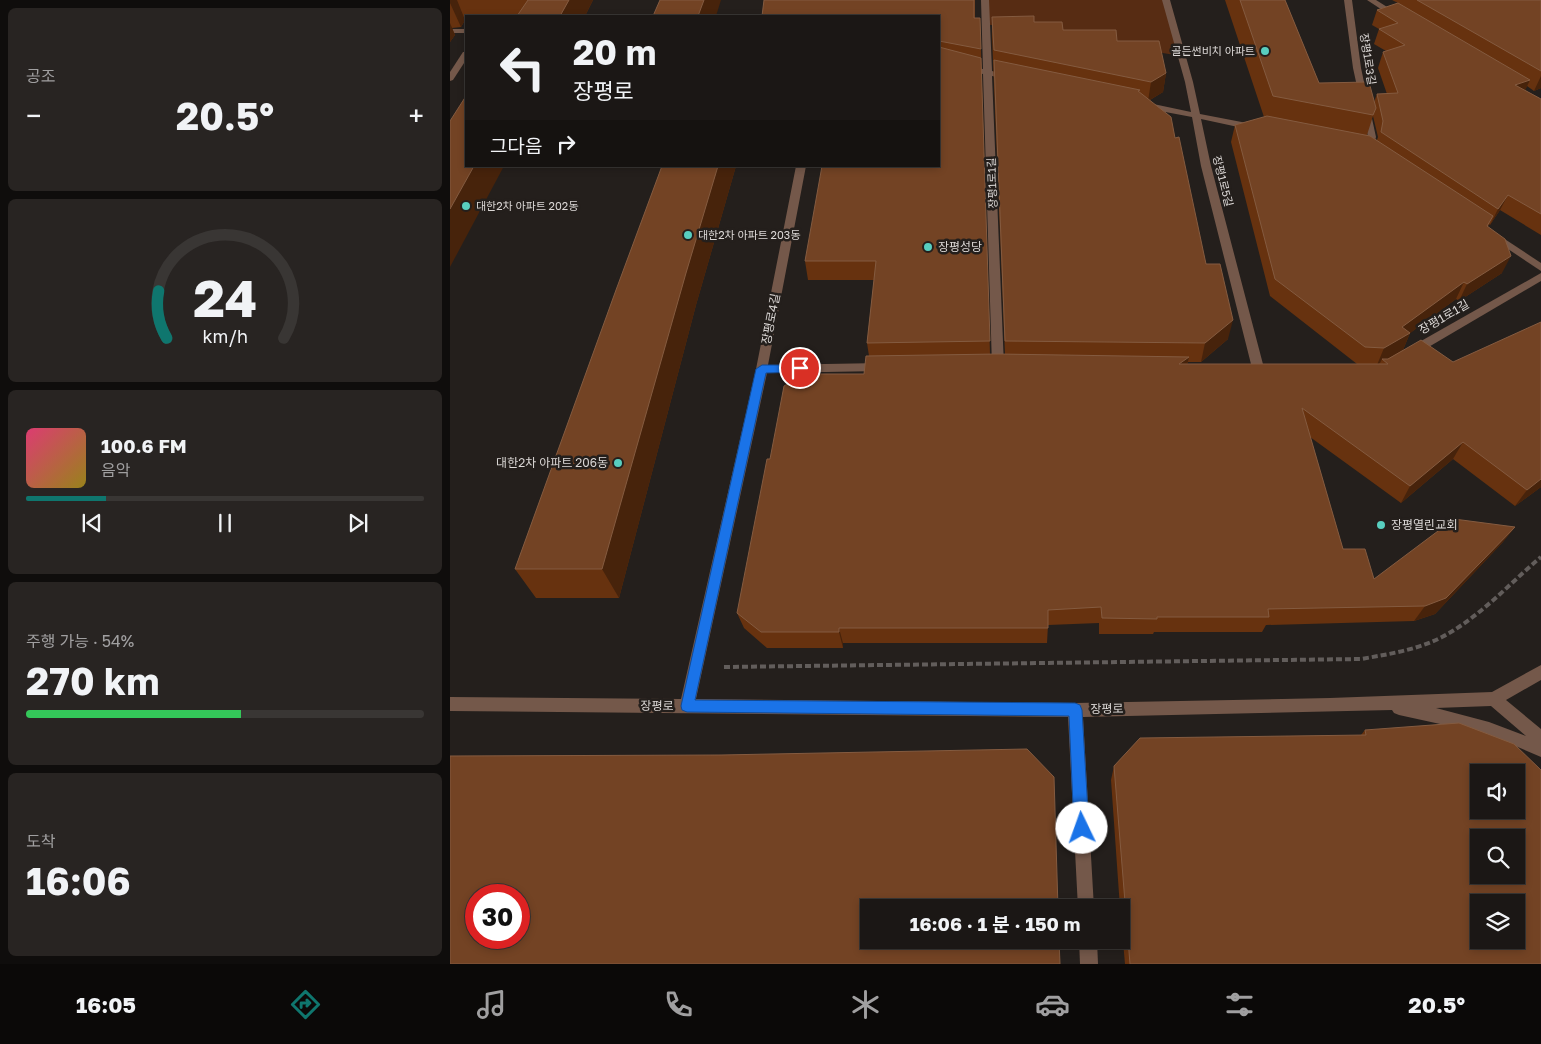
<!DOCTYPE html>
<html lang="ko">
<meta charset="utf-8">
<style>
body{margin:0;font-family:"Golos Text","Noto Sans KR",sans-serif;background:#282422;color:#f1f3f6;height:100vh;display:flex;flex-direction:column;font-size:19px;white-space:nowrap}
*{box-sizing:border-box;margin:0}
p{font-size:16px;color:#a09fa0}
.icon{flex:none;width:28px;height:28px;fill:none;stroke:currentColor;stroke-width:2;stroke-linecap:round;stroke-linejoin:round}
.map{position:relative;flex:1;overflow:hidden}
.side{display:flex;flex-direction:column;gap:8px;padding:8px;background:#0f0d0c;width:450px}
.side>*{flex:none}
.banner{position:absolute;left:15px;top:15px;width:475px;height:152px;border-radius:0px;box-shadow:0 2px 8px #0003,0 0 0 1px #393634;background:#1b1715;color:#f1f3f6;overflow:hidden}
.tools{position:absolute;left:1020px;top:764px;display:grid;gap:10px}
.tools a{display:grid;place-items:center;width:55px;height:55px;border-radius:0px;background:#1b1715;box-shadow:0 2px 8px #0003,0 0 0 1px #393634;font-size:25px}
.speed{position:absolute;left:15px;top:884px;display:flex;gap:10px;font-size:25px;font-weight:700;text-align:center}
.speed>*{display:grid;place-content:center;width:65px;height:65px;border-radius:50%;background:#1b1715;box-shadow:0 2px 8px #0003,0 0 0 1px #393634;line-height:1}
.speed .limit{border:8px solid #d22;background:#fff;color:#111}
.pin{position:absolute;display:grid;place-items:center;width:42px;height:42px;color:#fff;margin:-21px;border:2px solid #fff;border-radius:50%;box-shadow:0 1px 5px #0007}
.me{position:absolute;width:55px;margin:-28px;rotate:357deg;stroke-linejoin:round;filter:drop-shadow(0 0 4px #0008)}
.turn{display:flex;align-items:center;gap:18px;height:105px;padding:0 25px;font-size:22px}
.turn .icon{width:65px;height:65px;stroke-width:2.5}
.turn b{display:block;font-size:35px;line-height:42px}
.then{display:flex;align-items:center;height:48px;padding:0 25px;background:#0003;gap:10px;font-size:19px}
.big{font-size:38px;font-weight:700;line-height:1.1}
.side .card{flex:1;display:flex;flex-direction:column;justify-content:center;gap:8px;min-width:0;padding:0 18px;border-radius:8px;background:#282422}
.side .dial{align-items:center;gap:0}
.dial svg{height:130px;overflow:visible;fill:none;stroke:#393634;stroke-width:7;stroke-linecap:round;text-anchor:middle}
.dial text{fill:#f1f3f6;stroke:none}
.song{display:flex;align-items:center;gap:15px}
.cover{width:60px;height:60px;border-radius:8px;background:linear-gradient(135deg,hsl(340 70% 55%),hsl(50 70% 35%))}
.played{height:5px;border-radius:2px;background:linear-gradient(90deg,#0f766e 20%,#393634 20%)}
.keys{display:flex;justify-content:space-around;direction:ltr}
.heat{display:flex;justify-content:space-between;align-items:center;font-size:28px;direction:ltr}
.charge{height:8px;border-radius:4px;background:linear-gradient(90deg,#34c759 54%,#393634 0)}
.trip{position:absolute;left:410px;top:899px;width:270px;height:50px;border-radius:0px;background:#1b1715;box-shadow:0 2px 8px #0003,0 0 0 1px #393634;font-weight:700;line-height:50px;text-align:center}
.menu{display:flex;height:80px;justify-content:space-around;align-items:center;background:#0b0908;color:#a09fa0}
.menu .icon{width:35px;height:35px}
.menu .on{color:#0f766e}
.menu b{font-size:22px;color:#f1f3f6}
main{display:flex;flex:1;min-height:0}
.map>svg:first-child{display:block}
</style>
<main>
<section class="side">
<div class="card"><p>공조</p>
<div class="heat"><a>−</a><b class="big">20.5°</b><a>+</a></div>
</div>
<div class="card dial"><svg viewBox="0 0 100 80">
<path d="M14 69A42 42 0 1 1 86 69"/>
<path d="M14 69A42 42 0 0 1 9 40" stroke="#0f766e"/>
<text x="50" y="56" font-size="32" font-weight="700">24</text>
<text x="50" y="72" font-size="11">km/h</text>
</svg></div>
<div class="card">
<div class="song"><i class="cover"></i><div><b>100.6 FM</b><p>음악</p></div></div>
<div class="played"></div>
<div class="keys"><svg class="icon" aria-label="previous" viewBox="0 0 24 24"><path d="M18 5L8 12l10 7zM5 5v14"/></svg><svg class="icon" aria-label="pause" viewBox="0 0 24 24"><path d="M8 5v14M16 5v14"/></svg><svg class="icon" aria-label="next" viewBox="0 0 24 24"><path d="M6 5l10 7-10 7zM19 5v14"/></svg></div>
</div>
<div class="card"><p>주행 가능 · 54%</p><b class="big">270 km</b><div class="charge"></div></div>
<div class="card"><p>도착</p><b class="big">16:06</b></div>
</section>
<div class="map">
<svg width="1091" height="964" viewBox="0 0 1091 964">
<rect width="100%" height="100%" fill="#241f1c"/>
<polygon fill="#572c13" points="535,0 716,0 731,56 535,24"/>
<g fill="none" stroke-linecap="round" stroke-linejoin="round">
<path stroke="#625d5b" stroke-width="4" stroke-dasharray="6 3" stroke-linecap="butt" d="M 274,667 L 911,659 C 939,654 967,650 992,637 C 1030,617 1059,584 1091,557"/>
<g fill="#74584a" fill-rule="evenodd">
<polygon points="531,0 539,0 542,71 564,77 560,80 542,76 554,366 548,370 542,366 533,74 489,65 489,61 533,69"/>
<polygon points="712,0 720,0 743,82 750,114 802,124 806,127 802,130 751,119 761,166 814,368 808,372 802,368 751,166 742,117 694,108 690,105 694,102 741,112 735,82"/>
<polygon points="894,0 902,0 911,68 926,137 923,149 925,151 920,154 913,149 918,137 903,68"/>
<polygon points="917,0 926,0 953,17 946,19"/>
<rect x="0" y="29" width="16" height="4"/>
<polygon points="13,52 16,52 16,60 3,80 0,81 0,72"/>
<path d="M 346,166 L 356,166 L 318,365 L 432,363 L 438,367 L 432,371 L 317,373 L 246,699 L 625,703 L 880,698 L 1042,692 L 1091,665 L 1091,680 L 1056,700 L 1091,729 L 1091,757 L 1056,742 L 1022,731 L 949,715 L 944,713 L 942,710 L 633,717 L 644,908 L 628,908 L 618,717 L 0,711 L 0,697 L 231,699 L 306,369 ZM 1041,706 L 1076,736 L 1039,722 L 986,708 Z"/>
<polygon points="1044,232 1091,263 1091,271 1040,237 1040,233"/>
<polygon points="1091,273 1091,281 965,355 957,355 955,352 957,349"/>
<polygon points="629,940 647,940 648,964 630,964"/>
</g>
</g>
<g fill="#67320f" fill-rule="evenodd">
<polygon points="0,0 143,0 135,16 16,16 16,20 15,20 11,27 2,28 5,35 0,42"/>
<path d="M 314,0 L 525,0 L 525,18 L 530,18 L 540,354 L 555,354 L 542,36 L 542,17 L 584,22 L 613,30 L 667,41 L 716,73 L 713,92 L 700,100 L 725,138 L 756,264 L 778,339 L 751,362 L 738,362 L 737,364 L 907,364 L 820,296 L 781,142 L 785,125 L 814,117 L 775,0 L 835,0 L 869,83 L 924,102 L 927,94 L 937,94 L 928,68 L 933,52 L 936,51 L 924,44 L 929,29 L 922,25 L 927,10 L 948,3 L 942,0 L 1091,0 L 1091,88 L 1084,91 L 1077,86 L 1075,90 L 1091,99 L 1091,235 L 1050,210 L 1040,225 L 1039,224 L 1038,227 L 1052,273 L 1009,301 L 1006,299 L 960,333 L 953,350 L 1091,487 L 1065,506 L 1003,459 L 951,503 L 860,437 L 893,549 L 924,579 L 1065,527 L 1052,543 L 985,614 L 964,621 L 816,625 L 812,632 L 704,632 L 703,634 L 649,634 L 649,623 L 598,625 L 597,643 L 393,643 L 393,648 L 317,648 L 294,628 L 287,613 L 320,459 L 414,374 L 419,356 L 417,343 L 424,280 L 358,280 L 355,261 L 489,166 L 489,16 ZM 923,116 L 928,137 L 927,140 L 917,135 Z"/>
<polygon points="212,166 286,166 246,305 169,598 86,598 65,569"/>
<polygon points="915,730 1091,964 675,964 671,919 671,908 670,908 661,780 664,766 911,735"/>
</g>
<g fill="#47230b">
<polygon points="0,0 7,0 15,20 11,27 0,3"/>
<polygon points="119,0 143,0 135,16 110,16"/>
<polygon points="254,0 271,0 266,16 248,16"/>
<polygon points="0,23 5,35 0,42"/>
<polygon points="716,73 713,92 698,101 701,82"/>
<polygon points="1091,76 1091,88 1084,91"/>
<polygon points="1080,80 1073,95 1065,85"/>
<polygon points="24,166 54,166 0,267 0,209"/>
<polygon points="268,166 286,166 246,305 169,598 152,569 236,273"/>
<polygon points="1058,195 1050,210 1040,225 1048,209"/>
<polygon points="1061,256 1052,273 1009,301 1017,284"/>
<polygon points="1014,282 1006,299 959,334 960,333 953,350 934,361 932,359 930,363 927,365 934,348 952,327"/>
<polygon points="783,320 778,339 751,362 755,343"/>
<polygon points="739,357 735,374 729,364"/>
<polygon points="1013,442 1003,459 951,503 960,486"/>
<polygon points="1091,479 1091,487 1065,506 1077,490"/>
<polygon points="1065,527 1052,543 985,614 964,621 975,606"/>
<polygon points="389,628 393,643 393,648 389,632"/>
</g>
<g fill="#734324" stroke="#845b40" fill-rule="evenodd">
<polygon points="78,0 119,0 110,16 67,16"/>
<polygon points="210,0 254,0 248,16 203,16"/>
<polygon points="314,0 524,0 524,18 530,18 531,49 489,41 489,16 312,16"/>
<polygon points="790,0 835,0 869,83 919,82 926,108 923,115 823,96"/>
<polygon points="967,0 1091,0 1091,71"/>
<polygon points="948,3 1080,80 1065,85 1091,99 1091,214 1058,195 1048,209 931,132 933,121 927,94 948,93 933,52 955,45 929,29 948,23 927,10"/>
<polygon points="584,16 584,22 612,22 613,30 666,30 667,41 709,41 716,73 701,82 544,50 542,17"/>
<polygon points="489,47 531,58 540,341 417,343 426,261 355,261 372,166 489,166"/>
<polygon points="544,60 690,90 688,91 721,117 725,138 729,137 756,264 770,264 783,320 755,343 555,341"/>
<polygon points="16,96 16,166 24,166 0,209 0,121"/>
<polygon points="817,116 920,136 1043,216 1037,226 1055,239 1061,256 1017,284 1014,282 952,327 960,333 934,348 915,347 825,279 785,125"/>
<polygon points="212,166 268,166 236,273 152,569 65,569 166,290"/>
<polygon points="1091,322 1091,479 1077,490 1013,442 960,486 852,408 893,549 915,549 924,579 1004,519 1065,527 996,598 975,606 818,609 819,617 707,617 707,619 652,618 651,607 598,610 598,628 389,628 389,632 311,632 287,613 317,459 320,459 334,386 355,374 414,374 416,356 548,354 739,357 729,364 938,364 932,359 938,359 971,340 1003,362"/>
<path d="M 1009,723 L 1064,744 L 1091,770 L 1091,964 L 680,964 L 664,766 L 690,738 L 916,735 L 915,730 ZM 1029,772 L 1066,772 L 1066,810 L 1029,810 ZM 1029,838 L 1066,838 L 1066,875 L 1029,875 ZM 1029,902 L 1066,902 L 1066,940 L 1029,940 Z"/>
<path d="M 577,749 L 604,777 L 608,908 L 419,908 L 419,940 L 609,940 L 610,964 L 0,964 L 0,756 L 271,755 ZM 26,895 L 69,895 L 69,938 L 26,938 Z"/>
</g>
<polygon fill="#1a73e8" stroke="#114b97" points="312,365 350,365 355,368 350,372 316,373 245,700 625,703 630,705 632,710 639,828 637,834 632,836 626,834 624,828 619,716 237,712 232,710 231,706 306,369"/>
<g fill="#58cebf" stroke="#241f1c" stroke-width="2">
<circle cx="815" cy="51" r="5"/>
<circle cx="16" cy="206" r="5"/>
<circle cx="238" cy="235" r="5"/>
<circle cx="478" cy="247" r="5"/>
<circle cx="168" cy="463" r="5"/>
<circle cx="931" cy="525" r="5"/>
</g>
<g text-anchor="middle" stroke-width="5" stroke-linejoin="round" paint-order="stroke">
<g font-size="11" fill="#dcd8d6" stroke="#241f1c" text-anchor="start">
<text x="805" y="55" text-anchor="end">골든썬비치 아파트</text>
<text x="26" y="210">대한2차 아파트 202동</text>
<text x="248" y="239">대한2차 아파트 203동</text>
</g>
<g font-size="11" fill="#dcd8d6" stroke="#241f1c">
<text transform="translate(918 59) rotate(81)" y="4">장평1로3길</text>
<text transform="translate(773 181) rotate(76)" y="4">장평1로5길</text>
<text transform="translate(542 183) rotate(-92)" y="4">장평1로1길</text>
</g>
<g font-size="12" fill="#dcd8d6" stroke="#241f1c" text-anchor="start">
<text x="488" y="251">장평성당</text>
<text x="158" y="467" text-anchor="end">대한2차 아파트 206동</text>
<text x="941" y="529">장평열린교회</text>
</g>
<g font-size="12" fill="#dcd8d6" stroke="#241f1c">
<text transform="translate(994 317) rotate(-30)" y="4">장평1로1길</text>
<text transform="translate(321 319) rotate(-79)" y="4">장평로4길</text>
<text transform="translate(207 706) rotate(1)" y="4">장평로</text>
<text transform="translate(657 709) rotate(-1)" y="4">장평로</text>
</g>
</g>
</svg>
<div class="tools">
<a><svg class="icon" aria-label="sound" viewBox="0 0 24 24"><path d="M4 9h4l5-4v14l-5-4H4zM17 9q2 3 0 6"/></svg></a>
<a><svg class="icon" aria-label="search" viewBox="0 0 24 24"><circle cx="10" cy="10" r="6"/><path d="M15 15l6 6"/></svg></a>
<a><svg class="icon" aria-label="layers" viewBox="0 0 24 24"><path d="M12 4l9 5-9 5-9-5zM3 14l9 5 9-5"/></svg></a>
</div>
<div class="speed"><div class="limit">30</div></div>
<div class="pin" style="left:350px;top:368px;background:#d93025"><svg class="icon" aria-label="arrive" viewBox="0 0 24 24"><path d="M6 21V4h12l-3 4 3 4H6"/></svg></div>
<svg class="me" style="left:632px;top:828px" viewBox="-20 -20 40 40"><circle r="19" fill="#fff"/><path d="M0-13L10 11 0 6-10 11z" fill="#1a73e8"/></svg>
<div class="trip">16:06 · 1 분 · 150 m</div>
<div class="banner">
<div class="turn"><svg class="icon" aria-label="left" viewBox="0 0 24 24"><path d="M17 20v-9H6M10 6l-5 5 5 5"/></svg><div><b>20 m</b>장평로</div></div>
<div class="then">그다음<svg class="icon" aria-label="right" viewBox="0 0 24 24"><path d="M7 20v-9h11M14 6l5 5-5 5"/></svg></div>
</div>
</div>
</main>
<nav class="menu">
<b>16:05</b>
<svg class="icon on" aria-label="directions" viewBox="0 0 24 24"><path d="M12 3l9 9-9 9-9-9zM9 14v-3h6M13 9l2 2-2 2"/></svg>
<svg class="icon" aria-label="music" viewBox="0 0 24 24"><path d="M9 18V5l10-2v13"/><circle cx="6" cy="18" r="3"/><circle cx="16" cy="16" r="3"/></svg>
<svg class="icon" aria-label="phone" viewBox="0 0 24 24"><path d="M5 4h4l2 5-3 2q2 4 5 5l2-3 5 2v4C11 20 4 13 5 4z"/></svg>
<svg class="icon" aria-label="climate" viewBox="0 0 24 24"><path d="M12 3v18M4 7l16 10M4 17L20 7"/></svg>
<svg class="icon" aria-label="car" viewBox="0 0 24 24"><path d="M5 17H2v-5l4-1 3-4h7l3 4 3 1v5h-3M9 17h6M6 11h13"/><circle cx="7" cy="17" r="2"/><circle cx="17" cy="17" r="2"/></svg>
<svg class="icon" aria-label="filters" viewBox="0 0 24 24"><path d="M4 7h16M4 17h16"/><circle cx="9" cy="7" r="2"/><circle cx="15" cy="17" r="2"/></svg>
<b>20.5°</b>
</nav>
